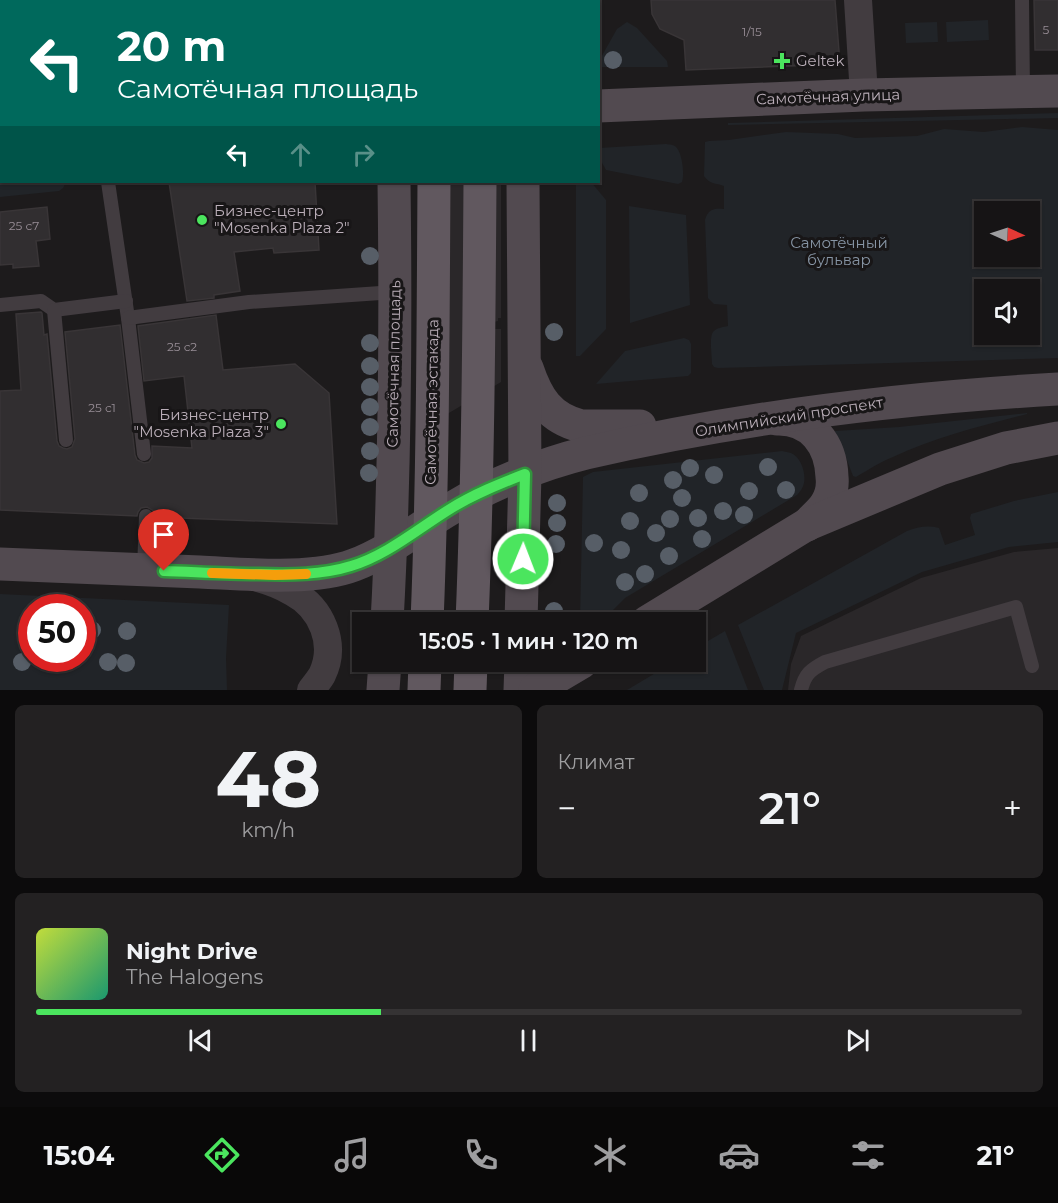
<!DOCTYPE html>
<html lang="ru">
<meta charset="utf-8">
<style>
body{margin:0;font-family:Montserrat,sans-serif;background:#232122;color:#f1f3f6;height:100vh;display:flex;flex-direction:column;font-size:22px;white-space:nowrap}
*{box-sizing:border-box;margin:0}
p{font-size:20px;color:#9e9ea0}
.icon{flex:none;width:33px;height:33px;fill:none;stroke:currentColor;stroke-width:2;stroke-linecap:round;stroke-linejoin:round}
.map{position:relative;height:690px;overflow:hidden}
.details{display:flex;flex-direction:column;gap:15px;padding:15px;background:#0c0b0c;flex:1}
.details>*{flex:none}
.guide{position:absolute;left:0px;top:0px;width:600px;height:183px;box-shadow:0 2px 4px #0004,0 0 0 2px #353334;background:#00695c;color:#fff;overflow:hidden}
.needle{width:39px;rotate:93deg}
.controls{position:absolute;left:974px;top:201px;display:grid;gap:12px}
.controls a{display:grid;place-items:center;width:66px;height:66px;border-radius:0px;background:#161415;box-shadow:0 2px 4px #0004,0 0 0 2px #353334;font-size:30px}
.speed{position:absolute;left:18px;top:594px;display:flex;gap:12px;font-size:30px;font-weight:700;text-align:center}
.speed>*{display:grid;place-content:center;width:78px;height:78px;border-radius:50%;background:#161415;box-shadow:0 2px 4px #0004,0 0 0 2px #353334;line-height:1}
.speed .limit{border:9px solid #d22;background:#fff;color:#111}
.pin{position:absolute;display:grid;place-items:center;width:51px;height:51px;color:#fff;margin:-62px -26px;border-radius:50% 50% 50% 0;rotate:-45deg;box-shadow:0 0 6px #0007}
.pin .icon{rotate:45deg}
.me{position:absolute;width:66px;margin:-33px;rotate:1deg;stroke-linejoin:round;filter:drop-shadow(0 0 4px #0008)}
.turn{display:flex;align-items:center;gap:21px;height:126px;padding:0 18px;font-size:27px}
.turn .icon{width:78px;height:78px;stroke-width:2.5}
.turn b{display:block;font-size:42px;line-height:51px}
.lanes{display:flex;align-items:center;height:57px;padding:0 18px;background:#0003;justify-content:center;gap:30px;direction:ltr}
.lanes .off{opacity:.35}
.big{font-size:45px;font-weight:600;line-height:1.1}
.details .tile{flex:1;display:flex;flex-direction:column;justify-content:center;gap:9px;min-width:0;padding:0 21px;border-radius:9px;background:#232122}
.details .dial{align-items:center;gap:0}
.dial b{font-size:78px;line-height:1}
.song{display:flex;align-items:center;gap:18px}
.cover{width:72px;height:72px;border-radius:9px;background:linear-gradient(135deg,hsl(70 70% 55%),hsl(160 70% 35%))}
.played{height:6px;border-radius:3px;background:linear-gradient(90deg,#4be55e 35%,#353334 35%)}
.keys{display:flex;justify-content:space-around;direction:ltr}
.heat{display:flex;justify-content:space-between;align-items:center;font-size:33px;direction:ltr}
.details .tiles{flex:1;display:grid;gap:15px;grid-template-columns:1fr 1fr}
.tile:last-child{grid-column:span 2}
.trip{position:absolute;left:352px;top:612px;width:354px;height:60px;border-radius:0px;background:#161415;box-shadow:0 2px 4px #0004,0 0 0 2px #353334;font-weight:600;line-height:60px;text-align:center}
.dock{display:flex;height:96px;justify-content:space-around;align-items:center;background:#090808;color:#9e9ea0}
.dock .icon{width:42px;height:42px}
.dock .active{color:#4be55e}
.dock b{font-size:27px;color:#f1f3f6}
.map>svg:first-child{display:block}
</style>
<div class="map">
<svg width="1058" height="690" viewBox="0 0 1058 690">
<rect width="100%" height="100%" fill="#1d1b1c"/>
<g fill="#2a2729">
<polygon points="424,182 501,182 501,318 498,318 498,321 494,322 494,329 501,329 501,382 422,429"/>
<polygon points="1058,548 1058,690 788,690 791,664 801,636 921,578 1014,552"/>
</g>
<g fill="#212428" fill-rule="evenodd">
<polygon points="988,20 989,40 947,42 946,22"/>
<polygon points="627,22 637,28 667,61 668,67 599,67 599,61 617,29"/>
<polygon points="937,22 938,42 906,43 905,23"/>
<polygon points="1058,113 1058,118 728,125 728,123"/>
<polygon points="0,124 1,124 2,182 66,182 63,188 59,191 0,197"/>
<path d="M 1022,127 L 1058,130 L 1058,358 L 718,368 L 714,367 L 712,364 C 712,356 709,337 713,332 C 716,328 723,327 728,326 L 727,305 L 714,304 L 708,298 L 705,220 C 708,209 714,208 724,209 L 724,186 C 716,183 709,184 704,176 L 705,142 L 709,141 L 729,140 L 786,132 L 838,134 L 855,138 L 917,136 L 944,129 L 984,132 ZM 984,212 L 1029,212 L 1029,256 L 984,256 ZM 984,290 L 1029,290 L 1029,334 L 984,334 Z"/>
<path d="M 666,144 C 670,145 673,144 676,147 C 682,152 685,175 682,182 L 678,184 L 606,170 L 599,157 L 599,148 Z"/>
<polygon points="576,182 591,182 606,200 606,329 580,356 576,356"/>
<polygon points="629,206 686,215 690,305 630,323"/>
<polygon points="684,338 689,340 691,344 691,373 688,376 596,384 625,351"/>
<path d="M 1027,413 L 1027,414 C 981,426 936,437 893,457 C 880,462 868,470 856,477 L 853,476 L 845,455 L 834,435 L 835,431 L 899,427 Z"/>
<path d="M 782,451 C 785,452 788,452 791,453 C 801,457 806,473 804,483 C 803,488 800,492 797,495 L 625,598 L 601,622 L 580,622 L 583,477 L 593,472 Z"/>
<path d="M 1058,492 L 1058,542 L 1009,547 L 922,572 L 796,633 L 782,690 L 764,690 L 738,625 L 907,531 C 917,527 928,525 939,528 L 945,545 L 975,535 L 970,518 L 971,514 L 1014,501 Z"/>
<path d="M 0,594 L 229,605 L 226,658 L 227,690 L 0,690 ZM 32,608 L 82,608 L 82,658 L 32,658 Z"/>
<polygon points="725,631 748,690 627,690 674,662 696,662 696,648"/>
</g>
<g fill="#312e30" stroke="#393537" stroke-width="1.5">
<polygon points="651,0 835,0 840,64 686,70 684,40 660,29 652,14"/>
<polygon points="1034,0 1058,0 1058,50 1035,50"/>
<polygon points="169,182 315,182 319,250 274,253 273,248 234,252 240,291 214,295 214,298 187,301"/>
<polygon points="47,207 50,239 36,241 39,266 13,268 13,264 0,265 0,212"/>
<polygon points="41,312 42,313 44,335 47,334 57,441 59,446 63,448 67,449 72,447 75,439 65,332 120,325 135,455 137,460 144,463 149,462 152,458 152,446 192,448 184,376 144,381 138,326 216,315 223,370 295,364 329,393 337,524 155,517 154,511 147,507 141,508 138,512 137,516 0,510 0,391 21,390 16,314"/>
</g>
<g fill="none" stroke-linecap="round" stroke-linejoin="round">
<g stroke="#423c40" stroke-width="14">
<polyline points="1022,0 1023,92"/>
<polyline points="0,15 2,15"/>
<polyline points="1,112 2,112"/>
<polyline points="108,182 128,318 144,454"/>
<polyline points="0,305 41,301 54,310 126,301"/>
<polyline points="54,310 66,440"/>
<polyline points="128,318 249,302 395,292"/>
<polyline points="144,570 146,516"/>
<path d="M 801,690 C 805,674 810,670 825,662 L 1016,607 L 1032,666"/>
</g>
<g stroke="#423c40" stroke-width="28">
<polyline points="858,0 864,95"/>
<path d="M 258,578 C 269,581 282,586 292,592 C 322,608 337,644 322,675 C 319,680 315,685 311,690"/>
</g>
<g stroke="#524a50" stroke-width="33">
<polyline points="393,0 393,2"/>
<polyline points="523,2 523,0"/>
<polyline points="598,106 864,95 1058,91"/>
<path d="M 527,368 C 537,398 549,418 581,426 L 640,426"/>
<path d="M 777,419 C 812,418 831,445 832,477 C 833,485 831,496 826,504 C 822,511 813,518 807,525"/>
<path d="M 0,564 C 67,567 133,569 200,572 C 245,574 312,581 354,565 C 389,552 419,527 452,508 C 491,484 542,464 586,453 C 741,417 899,398 1058,389"/>
<path d="M 387,622 C 395,476 396,328 394,182"/>
<polyline points="521,622 525,474 523,182"/>
<polyline points="647,622 806,525 940,469 1006,448 1058,438"/>
<polyline points="383,690 385,662"/>
<polyline points="520,690 521,662"/>
<polyline points="535,690 582,662"/>
</g>
<g stroke="#61585f" stroke-width="33">
<polyline points="434,0 434,2"/>
<polyline points="479,0 479,2"/>
<polyline points="424,690 425,662"/>
<polyline points="470,690 471,662"/>
</g>
<g stroke="#61585f" stroke-width="33">
<path d="M 427,622 C 433,476 433,329 434,182"/>
<path d="M 472,622 C 478,476 479,329 480,182"/>
</g>
</g>
<g fill="#575e67">
<circle cx="613" cy="60" r="9"/>
<circle cx="370" cy="256" r="9"/>
<circle cx="554" cy="332" r="9"/>
<circle cx="370" cy="343" r="9"/>
<circle cx="370" cy="366" r="9"/>
<circle cx="370" cy="387" r="9"/>
<circle cx="370" cy="407" r="9"/>
<circle cx="370" cy="427" r="9"/>
<circle cx="370" cy="451" r="9"/>
<circle cx="768" cy="467" r="9"/>
<circle cx="690" cy="468" r="9"/>
<circle cx="369" cy="473" r="9"/>
<circle cx="714" cy="475" r="9"/>
<circle cx="673" cy="480" r="9"/>
<circle cx="786" cy="490" r="9"/>
<circle cx="749" cy="491" r="9"/>
<circle cx="639" cy="493" r="9"/>
<circle cx="682" cy="498" r="9"/>
<circle cx="557" cy="503" r="9"/>
<circle cx="723" cy="511" r="9"/>
<circle cx="744" cy="515" r="9"/>
<circle cx="698" cy="518" r="9"/>
<circle cx="670" cy="519" r="9"/>
<circle cx="630" cy="521" r="9"/>
<circle cx="557" cy="523" r="9"/>
<circle cx="656" cy="533" r="9"/>
<circle cx="702" cy="539" r="9"/>
<circle cx="594" cy="543" r="9"/>
<circle cx="556" cy="544" r="9"/>
<circle cx="621" cy="550" r="9"/>
<circle cx="669" cy="556" r="9"/>
<circle cx="645" cy="574" r="9"/>
<circle cx="625" cy="582" r="9"/>
<circle cx="554" cy="611" r="9"/>
<circle cx="92" cy="630" r="9"/>
<circle cx="127" cy="631" r="9"/>
<circle cx="22" cy="662" r="9"/>
<circle cx="108" cy="662" r="9"/>
<circle cx="126" cy="663" r="9"/>
</g>
<g fill="none" stroke-linecap="round" stroke-linejoin="round">
<g stroke="#31953d" stroke-width="15">
<path id="route" d="M 164,571 C 196,572 228,574 260,574 C 290,575 322,575 351,566 C 386,556 419,528 450,509 C 474,494 499,484 525,474 L 523,559"/>
</g>
<use href="#route" stroke="#4be55e" stroke-width="10"/>
<polyline stroke="#f59e0b" stroke-width="10" points="212,573 275,575 306,574"/>
</g>
<g fill="#4be55e" stroke="#181617" stroke-width="2">
<path d="M779 52h6v6h6v6h-6v6h-6v-6h-6v-6h6z"/>
<circle cx="202" cy="220" r="6"/>
<circle cx="281" cy="424" r="6"/>
</g>
<g text-anchor="middle" stroke-width="6" stroke-linejoin="round" paint-order="stroke">
<g font-size="12" fill="#988e96">
<text x="1046" y="34">5</text>
<text x="752" y="36">1/15</text>
<text x="24" y="230">25 с7</text>
<text x="182" y="351">25 с2</text>
<text x="102" y="412">25 с1</text>
</g>
<g font-size="15" fill="#bbafb9" stroke="#181617" text-anchor="start">
<text x="796" y="66">Geltek</text>
<text x="214" y="216">Бизнес-центр<tspan x="214" dy="17">"Mosenka Plaza 2"</tspan></text>
<text x="269" y="420" text-anchor="end">Бизнес-центр<tspan x="269" dy="17">"Mosenka Plaza 3"</tspan></text>
</g>
<g font-size="15" fill="#bbafb9" stroke="#181617">
<text transform="translate(828 97) rotate(-2)" y="5">Самотёчная улица</text>
<text transform="translate(394 364) rotate(-89)" y="5">Самотёчная площадь</text>
<text transform="translate(432 402) rotate(-89)" y="5">Самотёчная эстакада</text>
<text transform="translate(789 417) rotate(-9)" y="5">Олимпийский проспект</text>
</g>
<g font-size="15" fill="#8795a5" stroke="#181617">
<text x="839" y="248">Самотёчный<tspan x="839" dy="17">бульвар</tspan></text>
</g>
</g>
</svg>
<div class="controls">
<a><svg class="needle" viewBox="-14 -14 28 28"><path d="M0-13l5 13h-10z" fill="#e53935"/><path d="M0 13l5-13h-10z" fill="#9e9ea0"/></svg></a>
<a><svg class="icon" aria-label="sound" viewBox="0 0 24 24"><path d="M4 9h4l5-4v14l-5-4H4zM17 9q2 3 0 6"/></svg></a>
</div>
<div class="speed"><div class="limit">50</div></div>
<div class="pin" style="left:164px;top:571px;background:#d93025"><svg class="icon" aria-label="arrive" viewBox="0 0 24 24"><path d="M6 21V4h12l-3 4 3 4H6"/></svg></div>
<svg class="me" style="left:523px;top:559px" viewBox="-20 -20 40 40"><circle r="17" fill="#4be55e" stroke="#fff" stroke-width="3"/><path d="M0-11L8 9 0 5-8 9z" fill="#fff"/></svg>
<div class="trip">15:05 · 1 мин · 120 m</div>
<div class="guide">
<div class="turn"><svg class="icon" aria-label="left" viewBox="0 0 24 24"><path d="M17 20v-9H6M10 6l-5 5 5 5"/></svg><div><b>20 m</b>Самотёчная площадь</div></div>
<div class="lanes"><svg class="icon" aria-label="left" viewBox="0 0 24 24"><path d="M17 20v-9H6M10 6l-5 5 5 5"/></svg><svg class="icon off" aria-label="ahead" viewBox="0 0 24 24"><path d="M12 20V5M6 11l6-6 6 6"/></svg><svg class="icon off" aria-label="right" viewBox="0 0 24 24"><path d="M7 20v-9h11M14 6l5 5-5 5"/></svg></div>
</div>
</div>
<section class="details">
<div class="tiles">
<div class="tile dial"><b>48</b><p>km/h</p></div>
<div class="tile"><p>Климат</p>
<div class="heat"><a>−</a><b class="big">21°</b><a>+</a></div>
</div>
<div class="tile">
<div class="song"><i class="cover"></i><div><b>Night Drive</b><p>The Halogens</p></div></div>
<div class="played"></div>
<div class="keys"><svg class="icon" aria-label="previous" viewBox="0 0 24 24"><path d="M18 5L8 12l10 7zM5 5v14"/></svg><svg class="icon" aria-label="pause" viewBox="0 0 24 24"><path d="M8 5v14M16 5v14"/></svg><svg class="icon" aria-label="next" viewBox="0 0 24 24"><path d="M6 5l10 7-10 7zM19 5v14"/></svg></div>
</div>
</div>
</section>
<nav class="dock">
<b>15:04</b>
<svg class="icon active" aria-label="directions" viewBox="0 0 24 24"><path d="M12 3l9 9-9 9-9-9zM9 14v-3h6M13 9l2 2-2 2"/></svg>
<svg class="icon" aria-label="music" viewBox="0 0 24 24"><path d="M9 18V5l10-2v13"/><circle cx="6" cy="18" r="3"/><circle cx="16" cy="16" r="3"/></svg>
<svg class="icon" aria-label="phone" viewBox="0 0 24 24"><path d="M5 4h4l2 5-3 2q2 4 5 5l2-3 5 2v4C11 20 4 13 5 4z"/></svg>
<svg class="icon" aria-label="climate" viewBox="0 0 24 24"><path d="M12 3v18M4 7l16 10M4 17L20 7"/></svg>
<svg class="icon" aria-label="car" viewBox="0 0 24 24"><path d="M5 17H2v-5l4-1 3-4h7l3 4 3 1v5h-3M9 17h6M6 11h13"/><circle cx="7" cy="17" r="2"/><circle cx="17" cy="17" r="2"/></svg>
<svg class="icon" aria-label="filters" viewBox="0 0 24 24"><path d="M4 7h16M4 17h16"/><circle cx="9" cy="7" r="2"/><circle cx="15" cy="17" r="2"/></svg>
<b>21°</b>
</nav>
